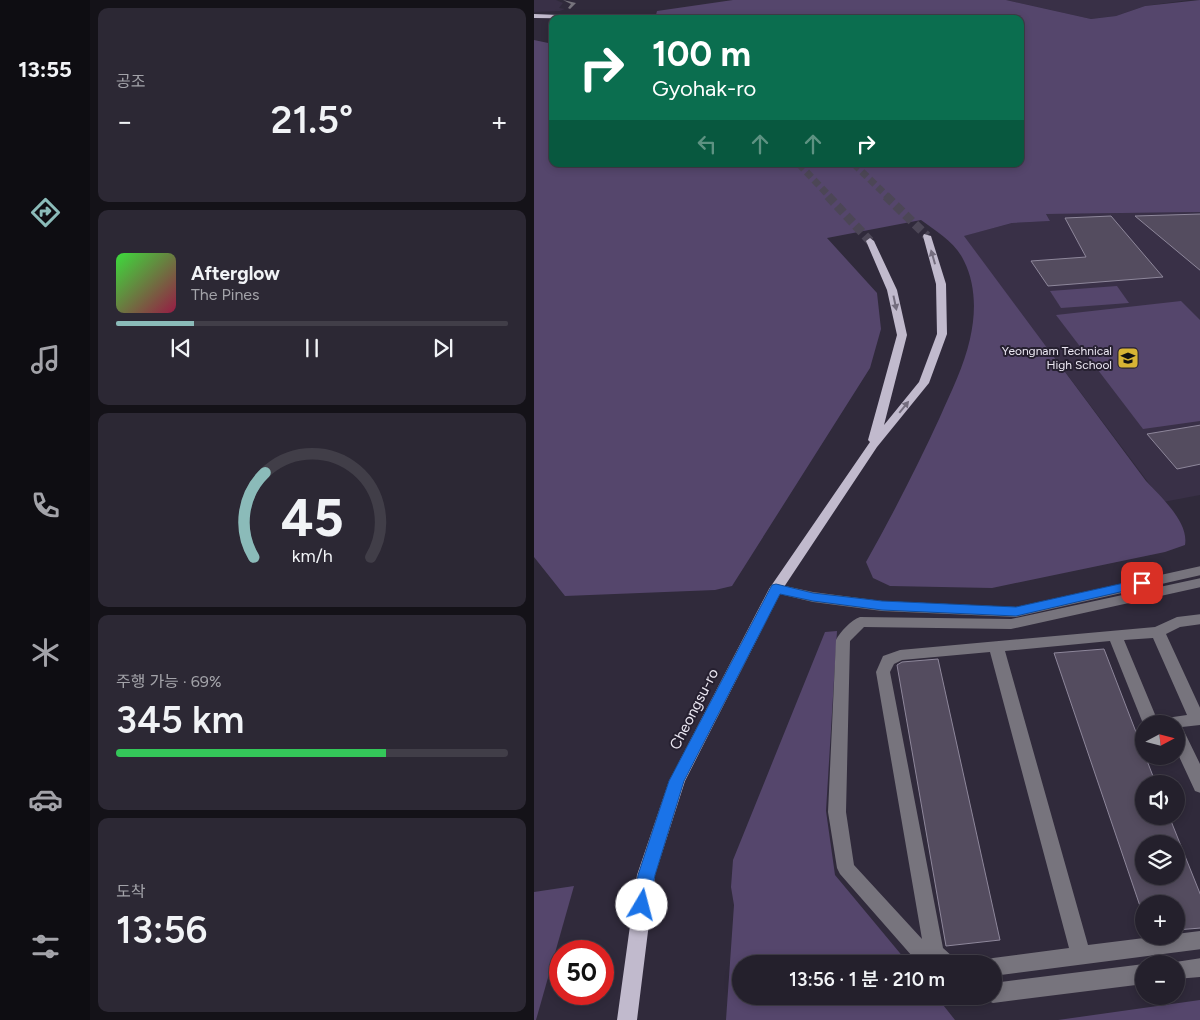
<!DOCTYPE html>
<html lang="ko">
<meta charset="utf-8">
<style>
body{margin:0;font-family:Figtree,"Noto Sans KR",sans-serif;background:#2c2834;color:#f1f3f6;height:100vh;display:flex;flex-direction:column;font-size:19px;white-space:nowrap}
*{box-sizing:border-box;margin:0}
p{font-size:16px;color:#a3a3a9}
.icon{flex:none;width:28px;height:28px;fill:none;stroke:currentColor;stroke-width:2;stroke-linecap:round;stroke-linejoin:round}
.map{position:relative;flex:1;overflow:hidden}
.drawer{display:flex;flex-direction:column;gap:8px;padding:8px;background:#141218;width:444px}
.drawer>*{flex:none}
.banner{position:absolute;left:15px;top:15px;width:475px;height:152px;border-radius:10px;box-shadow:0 2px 8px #0003,0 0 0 1px #413e48;background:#0b6e4f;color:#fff;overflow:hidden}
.needle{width:32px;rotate:83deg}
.buttons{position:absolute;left:601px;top:715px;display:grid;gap:10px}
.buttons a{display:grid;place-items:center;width:50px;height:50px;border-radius:50%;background:#24202c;box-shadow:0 2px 8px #0003,0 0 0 1px #413e48;font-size:25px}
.speed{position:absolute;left:15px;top:940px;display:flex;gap:10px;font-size:25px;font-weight:700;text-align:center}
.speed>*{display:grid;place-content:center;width:65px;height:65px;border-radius:50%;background:#24202c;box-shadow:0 2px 8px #0003,0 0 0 1px #413e48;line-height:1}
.speed .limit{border:8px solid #d22;background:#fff;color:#111}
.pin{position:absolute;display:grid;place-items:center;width:42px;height:42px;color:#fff;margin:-21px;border-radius:10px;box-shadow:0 2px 8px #0006}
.me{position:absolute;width:55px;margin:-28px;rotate:8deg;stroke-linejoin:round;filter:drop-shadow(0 0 4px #0008)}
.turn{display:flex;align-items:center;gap:18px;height:105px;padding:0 20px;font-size:22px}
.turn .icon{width:65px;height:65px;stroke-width:2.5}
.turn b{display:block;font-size:35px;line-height:42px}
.lanes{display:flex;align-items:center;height:48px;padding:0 20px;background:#0003;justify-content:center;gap:25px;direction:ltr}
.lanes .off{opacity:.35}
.big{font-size:38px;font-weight:600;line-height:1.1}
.drawer .widget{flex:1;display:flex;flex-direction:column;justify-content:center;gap:8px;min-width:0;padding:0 18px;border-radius:10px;background:#2c2834}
.drawer .dial{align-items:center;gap:0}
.dial svg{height:130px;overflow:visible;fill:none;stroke:#413e48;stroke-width:7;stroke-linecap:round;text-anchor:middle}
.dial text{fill:#f1f3f6;stroke:none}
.song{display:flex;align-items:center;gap:15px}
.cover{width:60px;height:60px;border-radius:8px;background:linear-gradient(135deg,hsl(120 70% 55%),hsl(340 70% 35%))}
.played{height:5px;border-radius:2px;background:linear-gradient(90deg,#8bbbb9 20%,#413e48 20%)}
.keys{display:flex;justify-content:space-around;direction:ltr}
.heat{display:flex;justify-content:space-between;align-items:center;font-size:28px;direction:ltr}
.charge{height:8px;border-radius:4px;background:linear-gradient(90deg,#34c759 69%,#413e48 0)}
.trip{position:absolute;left:198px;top:955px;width:270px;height:50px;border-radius:25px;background:#24202c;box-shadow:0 2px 8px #0003,0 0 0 1px #413e48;font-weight:600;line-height:50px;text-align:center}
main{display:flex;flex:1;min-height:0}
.menu{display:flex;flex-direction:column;width:90px;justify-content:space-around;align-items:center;background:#0e0d12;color:#a3a3a9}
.menu .icon{width:35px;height:35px}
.menu .current{color:#8bbbb9}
.menu b{font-size:22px;color:#f1f3f6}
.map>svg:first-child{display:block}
</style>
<main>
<nav class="menu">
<b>13:55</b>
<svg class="icon current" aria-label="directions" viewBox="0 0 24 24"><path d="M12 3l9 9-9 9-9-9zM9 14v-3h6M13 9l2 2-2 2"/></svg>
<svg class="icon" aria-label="music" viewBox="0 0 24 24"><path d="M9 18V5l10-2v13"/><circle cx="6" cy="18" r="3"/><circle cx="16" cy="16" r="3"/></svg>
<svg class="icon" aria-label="phone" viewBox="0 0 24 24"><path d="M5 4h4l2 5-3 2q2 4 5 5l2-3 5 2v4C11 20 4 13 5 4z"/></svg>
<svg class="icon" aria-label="climate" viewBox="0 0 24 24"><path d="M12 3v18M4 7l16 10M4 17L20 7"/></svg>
<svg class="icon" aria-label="car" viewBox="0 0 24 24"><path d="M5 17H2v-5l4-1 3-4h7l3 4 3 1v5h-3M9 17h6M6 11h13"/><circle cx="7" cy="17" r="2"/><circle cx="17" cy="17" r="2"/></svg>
<svg class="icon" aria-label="filters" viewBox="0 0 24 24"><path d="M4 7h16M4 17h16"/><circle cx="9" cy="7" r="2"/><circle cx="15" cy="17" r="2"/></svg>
</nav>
<section class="drawer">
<div class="widget"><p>공조</p>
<div class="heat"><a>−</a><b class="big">21.5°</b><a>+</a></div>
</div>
<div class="widget">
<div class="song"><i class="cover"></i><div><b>Afterglow</b><p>The Pines</p></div></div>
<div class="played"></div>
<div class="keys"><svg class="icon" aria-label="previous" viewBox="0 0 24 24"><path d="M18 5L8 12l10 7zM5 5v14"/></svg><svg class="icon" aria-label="pause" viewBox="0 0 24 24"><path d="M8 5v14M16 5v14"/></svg><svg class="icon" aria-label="next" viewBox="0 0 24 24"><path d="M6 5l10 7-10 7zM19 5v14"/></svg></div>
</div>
<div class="widget dial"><svg viewBox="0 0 100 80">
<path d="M14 69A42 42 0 1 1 86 69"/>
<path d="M14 69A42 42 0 0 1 21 17" stroke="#8bbbb9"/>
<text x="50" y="56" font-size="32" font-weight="700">45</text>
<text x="50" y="72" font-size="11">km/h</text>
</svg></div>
<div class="widget"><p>주행 가능 · 69%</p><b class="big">345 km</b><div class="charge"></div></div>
<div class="widget"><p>도착</p><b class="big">13:56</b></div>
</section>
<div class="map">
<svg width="667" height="1020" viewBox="0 0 667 1020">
<rect width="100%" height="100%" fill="#302a3b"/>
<g fill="#393047">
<polygon points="0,0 22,0 29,3 25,8 31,9 26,11 0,12"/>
<polygon points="472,0 655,0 611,6 582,16 557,19"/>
<polygon points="666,212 666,495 629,502 429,236 478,223 516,221 512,214"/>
</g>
<g fill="#55466c">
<path d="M 199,0 L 472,0 L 557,19 L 582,16 L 611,6 L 666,0 L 666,212 L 512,214 L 516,221 L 478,223 L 430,236 L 612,481 C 627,497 655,522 651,545 L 631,552 L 458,588 L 356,586 L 339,578 L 332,562 C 359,514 383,467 406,417 C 417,392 430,366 436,339 C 442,313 442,285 430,261 C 422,243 402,231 387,220 L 293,238 L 343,293 L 347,329 L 336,368 L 198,586 L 181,590 L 31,596 L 0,557 L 0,40 L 19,44 L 19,164 L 486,164 L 486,19 L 121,19 L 123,11 Z"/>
<polygon points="583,286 595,303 527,308 516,291"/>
<polygon points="647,301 666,320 666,421 609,429 522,315"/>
<polygon points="303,631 292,811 301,875 375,964 206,964 206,996 402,996 421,1020 192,1020 200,905 197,887 199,860 291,632"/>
<polygon points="40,886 2,1020 0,1020 0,892"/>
<polygon points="666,1000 666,1020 524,1020"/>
</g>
<g fill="#544c5f" stroke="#8e879b" fill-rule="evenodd">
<polygon points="667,214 667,271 601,216"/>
<polygon points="577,216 629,277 514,286 497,261 552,257 531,218"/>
<polygon points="667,425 667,464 643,469 613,434"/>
<path d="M 570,649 L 622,784 L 610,784 L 610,816 L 635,816 L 667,896 L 667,928 L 642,930 L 642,904 L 610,904 L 610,908 L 607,909 L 520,653 ZM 610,844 L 642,844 L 642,876 L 610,876 Z"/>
<polygon points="404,659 466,940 412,946 363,665 368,662"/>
</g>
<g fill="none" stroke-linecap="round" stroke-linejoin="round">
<g stroke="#4c4656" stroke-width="7" stroke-dasharray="7 4" stroke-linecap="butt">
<polyline points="265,164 296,197"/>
<polyline points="320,164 354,197"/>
</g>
<g stroke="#4c4656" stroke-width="9" stroke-dasharray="9 4.5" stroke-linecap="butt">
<polyline points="294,196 336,241"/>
<polyline points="352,196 393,236"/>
</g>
<g fill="#77747d" fill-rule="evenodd">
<polygon points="29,0 42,3 36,9 34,8 37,4"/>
<polygon points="667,566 667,575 482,617 348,611 279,602 237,592 235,589 237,586 242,584 279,592 348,601 482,607"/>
<path d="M 667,578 L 667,587 L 477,629 L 330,627 L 316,641 L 312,812 L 320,865 L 388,939 L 342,672 L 349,656 L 366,650 L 621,627 L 643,617 L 667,614 L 667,624 L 646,627 L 632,634 L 667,710 L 667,725 L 648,727 L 667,766 L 667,793 L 661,791 L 642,750 L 642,724 L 631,724 L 630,722 L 632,718 L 653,715 L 619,638 L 590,640 L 625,724 L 610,724 L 610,726 L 576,641 L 471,651 L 554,945 L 626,936 L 642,936 L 642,934 L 667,931 L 667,949 L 459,976 L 459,964 L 451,964 L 452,960 L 459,958 L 535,948 L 456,652 L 368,660 L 360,664 L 356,672 L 409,948 L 419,957 L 422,964 L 385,964 L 306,874 L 303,868 L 294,812 L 302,640 C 306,632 317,620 326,617 L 477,619 Z"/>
<polygon points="667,958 667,977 642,979 642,964 635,963"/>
<polygon points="610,964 610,984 459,1003 452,1000 450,996 459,996 459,983"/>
<polygon points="417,996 442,996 439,1003 432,1006 420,1003"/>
</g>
<g fill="#c1bacd" fill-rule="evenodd">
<polygon points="0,14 76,17 78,19 0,18"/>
<polygon points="390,234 397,236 412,284 413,334 395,383 343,447 248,590 151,781 121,875 103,1020 83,1020 103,875 135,781 235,589 336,442 334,440 363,335 353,290 332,241 336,238 340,241 363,290 373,335 350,425 385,382 403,334 402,284 389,236"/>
</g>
</g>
<defs><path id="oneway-solid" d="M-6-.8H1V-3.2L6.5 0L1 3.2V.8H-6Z" transform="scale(1.25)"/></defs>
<g fill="#746d7e">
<use href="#oneway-solid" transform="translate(399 257) rotate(-106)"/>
<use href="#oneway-solid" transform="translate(361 303) rotate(78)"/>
<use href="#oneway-solid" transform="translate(370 407) rotate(-51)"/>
</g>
<polygon fill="#1a73e8" stroke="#114b97" points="608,579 614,583 612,586 482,616 348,610 279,601 246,594 150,781 121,875 114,910 108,912 102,910 100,905 104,875 135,781 238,585 242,584 279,593 348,601 482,607"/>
<defs>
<g id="school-square" transform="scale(1.125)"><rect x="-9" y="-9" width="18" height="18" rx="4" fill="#d8b434" stroke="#262030"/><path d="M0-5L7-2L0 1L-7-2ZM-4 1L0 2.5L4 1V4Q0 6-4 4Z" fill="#111"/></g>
</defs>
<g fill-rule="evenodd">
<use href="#school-square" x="594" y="358"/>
</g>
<g text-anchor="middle" stroke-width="4" stroke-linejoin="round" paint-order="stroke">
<g font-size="12" fill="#ebe7f2" stroke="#262030" text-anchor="end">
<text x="578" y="355">Yeongnam Technical<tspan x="578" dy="14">High School</tspan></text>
</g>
<g font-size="15" fill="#ebe7f2" stroke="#262030">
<text transform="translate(160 709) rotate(-63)" y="5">Cheongsu-ro</text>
</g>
</g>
</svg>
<div class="buttons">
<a><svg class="needle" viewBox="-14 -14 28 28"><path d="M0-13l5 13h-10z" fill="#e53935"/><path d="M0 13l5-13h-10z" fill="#a3a3a9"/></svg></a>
<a><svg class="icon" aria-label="sound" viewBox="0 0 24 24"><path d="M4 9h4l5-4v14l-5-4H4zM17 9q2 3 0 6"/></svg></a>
<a><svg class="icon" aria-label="layers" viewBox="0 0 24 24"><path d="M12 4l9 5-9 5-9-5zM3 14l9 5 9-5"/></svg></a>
<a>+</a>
<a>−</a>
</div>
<div class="speed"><div class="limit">50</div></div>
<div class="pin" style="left:608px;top:583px;background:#d93025"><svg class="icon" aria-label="arrive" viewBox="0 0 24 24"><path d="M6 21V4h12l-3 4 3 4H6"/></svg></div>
<svg class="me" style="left:108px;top:905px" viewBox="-20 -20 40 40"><circle r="19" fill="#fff"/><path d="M0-13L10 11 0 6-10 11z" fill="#1a73e8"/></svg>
<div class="trip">13:56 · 1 분 · 210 m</div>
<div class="banner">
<div class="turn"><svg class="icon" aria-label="right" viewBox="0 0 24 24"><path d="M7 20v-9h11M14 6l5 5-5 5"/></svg><div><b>100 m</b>Gyohak-ro</div></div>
<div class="lanes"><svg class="icon off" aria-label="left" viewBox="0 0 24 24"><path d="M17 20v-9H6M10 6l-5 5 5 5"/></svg><svg class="icon off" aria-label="ahead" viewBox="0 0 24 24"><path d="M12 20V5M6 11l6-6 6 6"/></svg><svg class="icon off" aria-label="ahead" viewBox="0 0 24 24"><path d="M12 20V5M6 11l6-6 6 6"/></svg><svg class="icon" aria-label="right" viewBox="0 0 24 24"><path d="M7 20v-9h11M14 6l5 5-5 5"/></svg></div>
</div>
</div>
</main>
